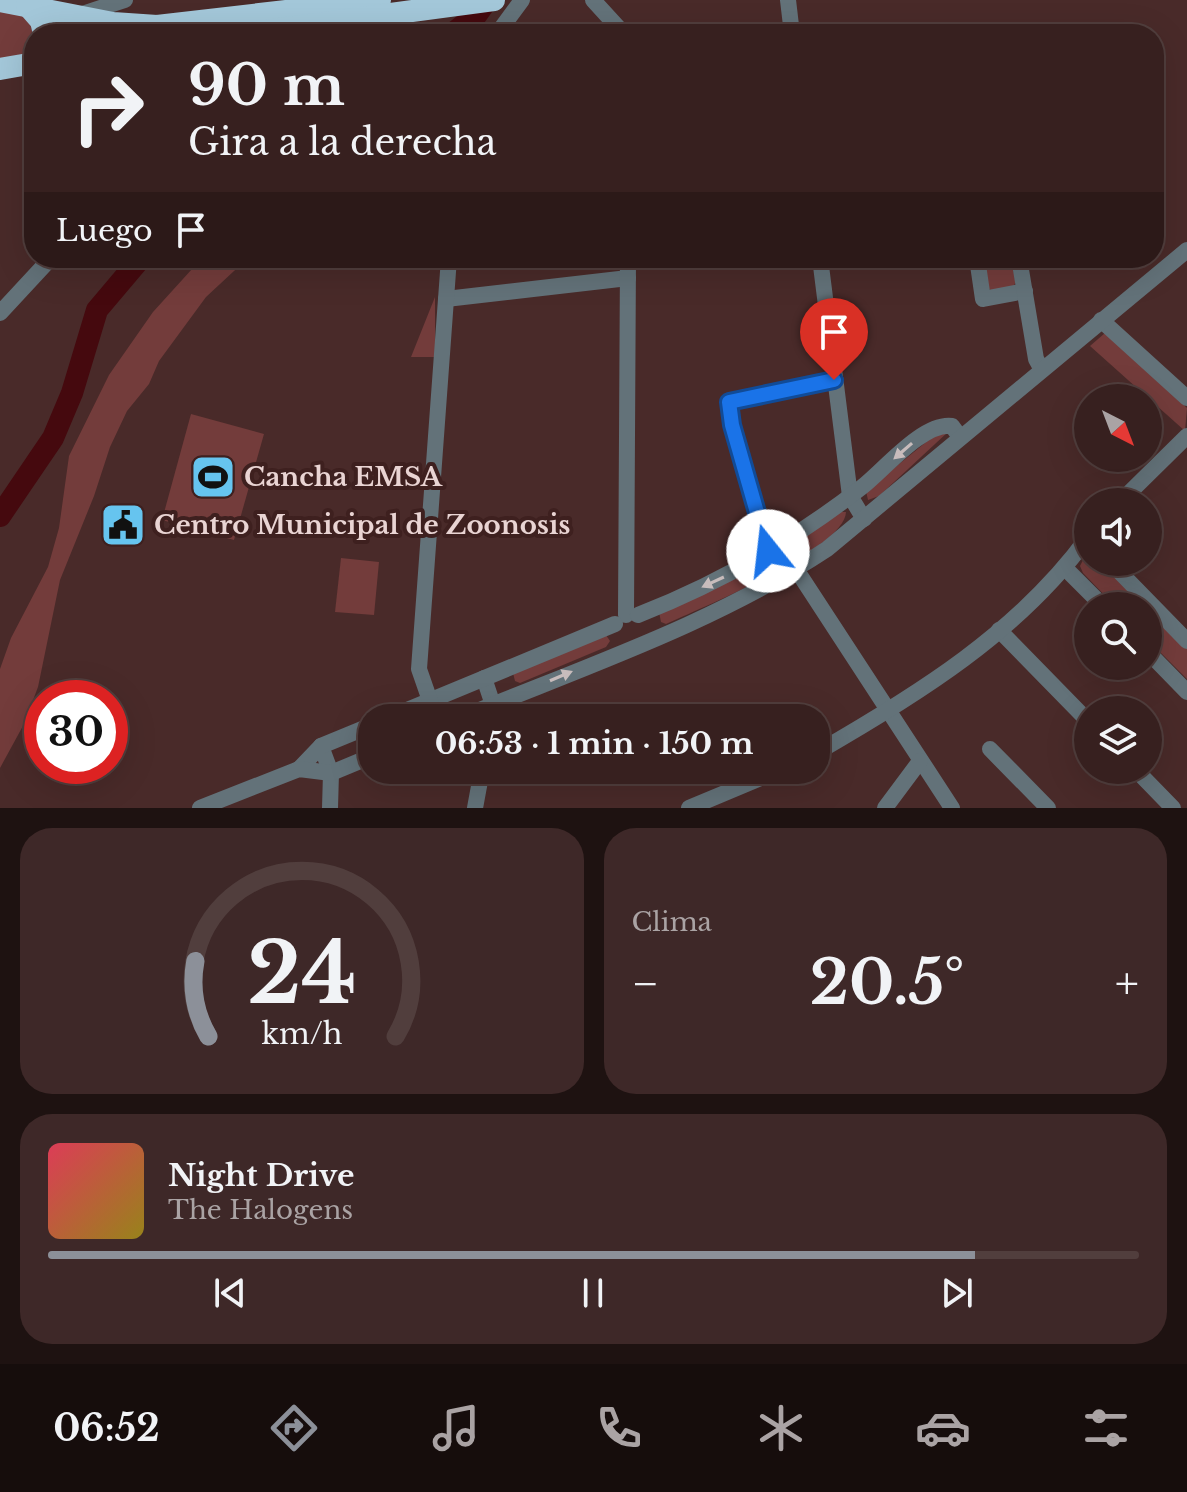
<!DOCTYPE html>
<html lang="es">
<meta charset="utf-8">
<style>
body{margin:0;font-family:"Libre Baskerville",serif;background:#3e2828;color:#f1f3f6;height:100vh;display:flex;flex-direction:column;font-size:30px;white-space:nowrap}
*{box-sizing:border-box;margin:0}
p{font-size:26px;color:#aaa3a4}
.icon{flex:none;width:44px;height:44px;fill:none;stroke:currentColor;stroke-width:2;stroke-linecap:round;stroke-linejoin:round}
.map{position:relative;height:808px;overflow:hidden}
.details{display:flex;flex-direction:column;gap:20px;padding:20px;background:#1e1211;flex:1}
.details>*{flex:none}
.hud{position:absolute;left:24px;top:24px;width:1140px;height:244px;border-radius:32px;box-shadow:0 8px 32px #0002,0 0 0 2px #513e3d;background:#37201f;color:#f1f3f6;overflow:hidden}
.needle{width:52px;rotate:138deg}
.controls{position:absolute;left:1074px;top:384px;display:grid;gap:16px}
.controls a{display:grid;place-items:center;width:88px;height:88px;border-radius:50%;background:#37201f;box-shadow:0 8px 32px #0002,0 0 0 2px #513e3d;font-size:40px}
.speed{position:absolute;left:24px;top:680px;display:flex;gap:16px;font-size:40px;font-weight:700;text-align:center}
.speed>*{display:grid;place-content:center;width:104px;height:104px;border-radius:50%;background:#37201f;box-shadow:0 8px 32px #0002,0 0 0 2px #513e3d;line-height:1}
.speed .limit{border:12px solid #d22;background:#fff;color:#111}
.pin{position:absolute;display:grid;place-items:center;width:68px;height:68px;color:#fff;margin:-82px -34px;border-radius:50% 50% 50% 0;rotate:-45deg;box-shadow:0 0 8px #0007}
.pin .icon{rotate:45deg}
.me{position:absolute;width:88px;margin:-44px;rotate:344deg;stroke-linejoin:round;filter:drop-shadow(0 0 6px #0008)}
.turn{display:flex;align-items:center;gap:28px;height:168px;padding:0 32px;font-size:36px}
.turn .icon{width:104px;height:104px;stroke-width:2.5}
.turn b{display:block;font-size:56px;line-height:68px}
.then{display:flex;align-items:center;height:76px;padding:0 32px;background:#0003;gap:16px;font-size:30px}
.big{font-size:60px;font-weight:700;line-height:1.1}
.details .tile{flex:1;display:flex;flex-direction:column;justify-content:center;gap:12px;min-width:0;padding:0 28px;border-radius:32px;background:#3e2828}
.details .dial{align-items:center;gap:0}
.dial svg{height:208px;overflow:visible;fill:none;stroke:#513e3d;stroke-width:7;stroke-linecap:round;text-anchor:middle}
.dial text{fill:#f1f3f6;stroke:none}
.song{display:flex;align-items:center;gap:24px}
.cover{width:96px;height:96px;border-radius:12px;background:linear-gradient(135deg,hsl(350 70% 55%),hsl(50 70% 35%))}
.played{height:8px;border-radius:4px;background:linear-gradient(90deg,#8c9099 85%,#513e3d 85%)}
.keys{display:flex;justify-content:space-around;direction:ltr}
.heat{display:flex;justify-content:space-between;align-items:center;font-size:44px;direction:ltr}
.details .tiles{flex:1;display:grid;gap:20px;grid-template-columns:1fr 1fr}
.tile:last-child{grid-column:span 2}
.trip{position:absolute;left:358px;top:704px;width:472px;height:80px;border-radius:32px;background:#37201f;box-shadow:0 8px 32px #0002,0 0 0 2px #513e3d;font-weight:700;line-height:80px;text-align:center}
.tabs{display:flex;height:128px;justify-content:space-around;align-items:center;background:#160d0c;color:#aaa3a4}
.tabs .icon{width:56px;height:56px}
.tabs .active{color:#8c9099}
.tabs b{font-size:36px;color:#f1f3f6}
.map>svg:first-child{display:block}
</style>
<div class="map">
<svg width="1187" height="808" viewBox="0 0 1187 808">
<rect width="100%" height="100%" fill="#492a29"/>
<g fill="#733c3b">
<polygon points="0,10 30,14 34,47 23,54 0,59"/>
<polygon points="202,258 248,258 206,297 159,361 149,384 127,411 110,447 94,496 60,580 38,687 24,724 0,768 0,669 11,638 48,567 59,528 69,456 109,375 153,312"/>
<polygon points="983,258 1010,258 1016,281 1013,288 993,292 987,287"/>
<polygon points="435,297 435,357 411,357"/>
<polygon points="1105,333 1187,408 1185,431 1090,346"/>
<polygon points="191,414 264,434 234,540 162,520"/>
<polygon points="949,431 879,496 868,500 866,491 936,434"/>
<path d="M 839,512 L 846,512 C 845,549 700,608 666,624 L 661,622 L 659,612 L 747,573 Z"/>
<polygon points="1088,550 1088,562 1105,562 1187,646 1187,679 1148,640 1148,606 1115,606 1083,573 1080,566"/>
<polygon points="341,558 379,562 374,615 335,612"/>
<polygon points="606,635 610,641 606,647 520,683 515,681 513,673"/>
</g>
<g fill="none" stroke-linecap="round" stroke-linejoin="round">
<g stroke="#45090e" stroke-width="22">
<polyline points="452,34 477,14 487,0"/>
<polyline points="0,516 53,438 72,393 97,310 141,258"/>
</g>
<g stroke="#637279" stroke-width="16">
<polyline points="593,0 624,34"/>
<polyline points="788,0 792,34"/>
<polyline points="79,15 125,0"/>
<polyline points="355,34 366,18"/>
<polyline points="497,34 522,0"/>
<polyline points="820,258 850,496 864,519"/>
<polyline points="977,258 983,299 1025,291"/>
<polyline points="1019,258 1036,359 1041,368"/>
<polyline points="446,299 628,278"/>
<polyline points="0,313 51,258"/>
<polyline points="1101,320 1187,398"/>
<polyline points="1120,502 1187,436"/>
<polyline points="768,551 732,425 729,402 834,380"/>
<polyline points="1110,562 1187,641"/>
<polyline points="796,569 952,808"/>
<polyline points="1066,569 1103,606"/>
<polyline points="626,615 628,258"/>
<path d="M 638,615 C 718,584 794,540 862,487 C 884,470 923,422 952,426 L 960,437"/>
<polyline points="999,630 1088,721"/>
<polyline points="1148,652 1187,692"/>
<polyline points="484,678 493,705 490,718"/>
<polyline points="388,718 615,624"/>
<polyline points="436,718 419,669 449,258"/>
<path d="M 460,718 C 584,667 715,623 827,549 L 1187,250"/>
<polyline points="321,746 331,773 330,808"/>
<polyline points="990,749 1048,808"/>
<path d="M 816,753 C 917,695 1019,632 1088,537"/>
<polyline points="299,769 321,746 372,725"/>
<polyline points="1136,770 1173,808"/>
<polyline points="200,808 299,769 331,773 372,756"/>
<polyline points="475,808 482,770"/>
<polyline points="689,808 780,770"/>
<polyline points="885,808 920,761"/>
</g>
<g stroke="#a3c7d9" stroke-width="22">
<polyline points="0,1 113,23 157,26 380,0"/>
<polyline points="27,5 41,21 44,34"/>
<polyline points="241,34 494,0"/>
<polyline points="0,69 34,63"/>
</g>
</g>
<defs><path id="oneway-solid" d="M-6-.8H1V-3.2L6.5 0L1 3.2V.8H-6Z" transform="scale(2)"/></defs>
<g fill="#c8bcbc">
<use href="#oneway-solid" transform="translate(903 451) rotate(139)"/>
<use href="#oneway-solid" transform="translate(713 582) rotate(155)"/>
<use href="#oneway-solid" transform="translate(561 676) rotate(-23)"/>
</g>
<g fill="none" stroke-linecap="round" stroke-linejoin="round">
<g stroke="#114b97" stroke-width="20">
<polyline id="route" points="768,551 732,425 729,402 834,380"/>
</g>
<use href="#route" stroke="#1a73e8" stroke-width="14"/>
</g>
<defs>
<g id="stadium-square" transform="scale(2.3)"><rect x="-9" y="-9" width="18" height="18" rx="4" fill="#66c4ef" stroke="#3e201f"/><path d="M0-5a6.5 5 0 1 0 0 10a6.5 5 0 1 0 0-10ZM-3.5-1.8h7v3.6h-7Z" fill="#111"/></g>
<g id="civic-square" transform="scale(2.3)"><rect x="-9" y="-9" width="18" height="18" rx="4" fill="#66c4ef" stroke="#3e201f"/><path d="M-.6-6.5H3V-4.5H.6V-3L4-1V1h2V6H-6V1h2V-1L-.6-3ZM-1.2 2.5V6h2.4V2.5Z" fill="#111"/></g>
</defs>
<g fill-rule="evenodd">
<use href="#stadium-square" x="213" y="477"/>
<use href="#civic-square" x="123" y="525"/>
</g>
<g text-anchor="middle" stroke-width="8" stroke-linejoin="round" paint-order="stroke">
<g font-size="26" font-weight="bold" fill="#e9d4d3" stroke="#3e201f" text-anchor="start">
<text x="244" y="486">Cancha EMSA</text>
<text x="154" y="534">Centro Municipal de Zoonosis</text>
</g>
</g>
</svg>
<div class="controls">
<a><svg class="needle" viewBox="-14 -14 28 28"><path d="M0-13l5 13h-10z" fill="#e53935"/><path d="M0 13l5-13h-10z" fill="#aaa3a4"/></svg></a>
<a><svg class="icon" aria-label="sound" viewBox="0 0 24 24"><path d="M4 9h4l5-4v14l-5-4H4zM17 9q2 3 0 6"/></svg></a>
<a><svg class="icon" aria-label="search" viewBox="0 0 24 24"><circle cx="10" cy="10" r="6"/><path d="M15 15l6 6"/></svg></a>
<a><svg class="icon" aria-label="layers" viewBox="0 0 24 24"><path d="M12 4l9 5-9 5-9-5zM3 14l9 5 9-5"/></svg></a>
</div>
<div class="speed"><div class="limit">30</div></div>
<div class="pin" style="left:834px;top:380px;background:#d93025"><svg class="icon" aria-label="arrive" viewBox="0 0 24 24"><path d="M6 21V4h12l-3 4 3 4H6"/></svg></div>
<svg class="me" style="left:768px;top:551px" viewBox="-20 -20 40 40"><circle r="19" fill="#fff"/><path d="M0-13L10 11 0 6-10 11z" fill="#1a73e8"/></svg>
<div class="trip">06:53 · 1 min · 150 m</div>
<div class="hud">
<div class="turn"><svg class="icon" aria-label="right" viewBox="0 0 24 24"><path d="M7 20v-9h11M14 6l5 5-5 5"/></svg><div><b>90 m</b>Gira a la derecha</div></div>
<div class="then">Luego<svg class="icon" aria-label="arrive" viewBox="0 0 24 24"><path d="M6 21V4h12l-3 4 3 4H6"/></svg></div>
</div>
</div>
<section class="details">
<div class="tiles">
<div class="tile dial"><svg viewBox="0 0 100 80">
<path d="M14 69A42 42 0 1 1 86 69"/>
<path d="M14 69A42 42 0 0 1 9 40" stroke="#8c9099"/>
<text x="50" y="56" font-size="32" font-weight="700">24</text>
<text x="50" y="72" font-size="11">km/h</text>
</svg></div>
<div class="tile"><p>Clima</p>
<div class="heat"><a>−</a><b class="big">20.5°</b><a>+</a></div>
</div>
<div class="tile">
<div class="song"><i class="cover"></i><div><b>Night Drive</b><p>The Halogens</p></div></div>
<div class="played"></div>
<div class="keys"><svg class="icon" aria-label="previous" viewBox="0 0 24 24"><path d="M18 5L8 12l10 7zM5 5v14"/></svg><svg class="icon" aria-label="pause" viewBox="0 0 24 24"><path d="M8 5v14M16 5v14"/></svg><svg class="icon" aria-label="next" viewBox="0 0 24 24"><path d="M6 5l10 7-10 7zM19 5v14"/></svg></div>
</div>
</div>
</section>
<nav class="tabs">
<b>06:52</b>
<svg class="icon active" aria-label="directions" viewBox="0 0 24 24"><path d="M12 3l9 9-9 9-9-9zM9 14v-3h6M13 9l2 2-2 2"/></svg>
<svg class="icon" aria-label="music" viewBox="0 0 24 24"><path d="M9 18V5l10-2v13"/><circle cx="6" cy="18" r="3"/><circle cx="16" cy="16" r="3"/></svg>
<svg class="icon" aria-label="phone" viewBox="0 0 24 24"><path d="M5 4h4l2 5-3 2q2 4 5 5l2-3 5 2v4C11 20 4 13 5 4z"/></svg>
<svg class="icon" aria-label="climate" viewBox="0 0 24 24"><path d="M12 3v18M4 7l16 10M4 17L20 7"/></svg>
<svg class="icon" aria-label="car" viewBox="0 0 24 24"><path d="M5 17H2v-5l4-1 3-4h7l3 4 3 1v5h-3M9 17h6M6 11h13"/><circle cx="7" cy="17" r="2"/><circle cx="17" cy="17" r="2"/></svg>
<svg class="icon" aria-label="filters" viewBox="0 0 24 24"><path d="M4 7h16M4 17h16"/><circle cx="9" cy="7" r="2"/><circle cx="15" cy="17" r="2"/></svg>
</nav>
